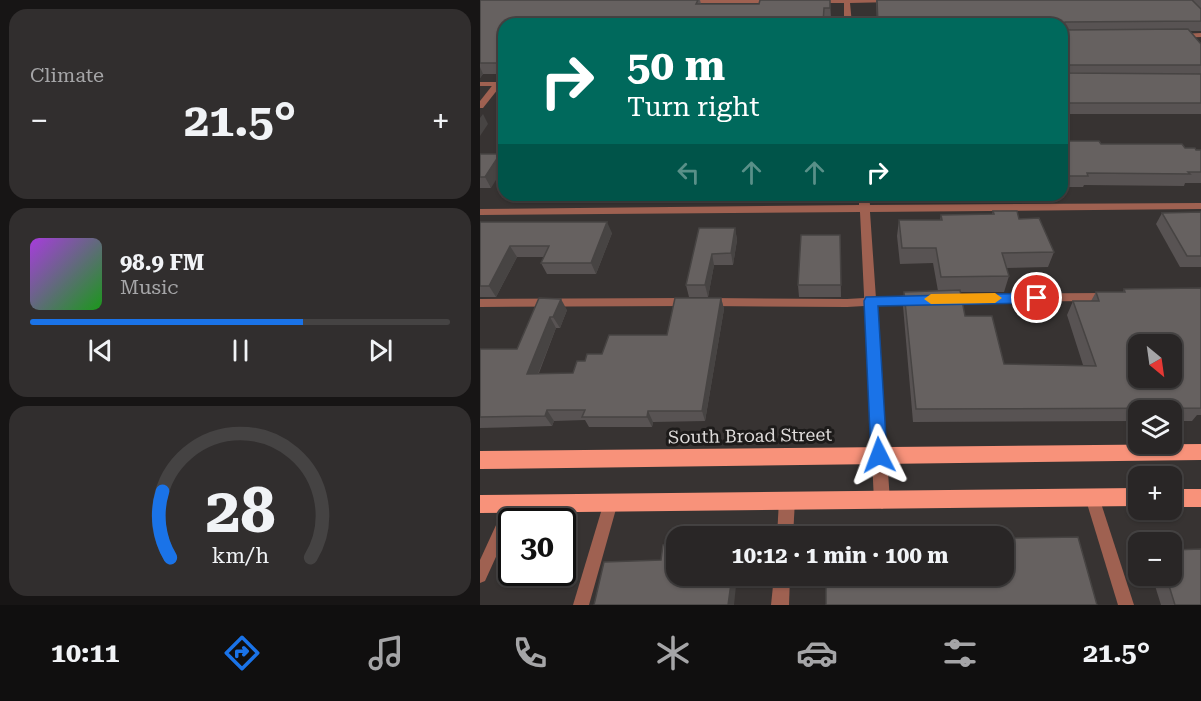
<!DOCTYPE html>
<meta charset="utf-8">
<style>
body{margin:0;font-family:"Roboto Serif",serif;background:#312e2e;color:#f1f3f6;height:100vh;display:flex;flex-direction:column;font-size:22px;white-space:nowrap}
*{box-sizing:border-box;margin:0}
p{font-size:20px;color:#a5a5a7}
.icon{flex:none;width:33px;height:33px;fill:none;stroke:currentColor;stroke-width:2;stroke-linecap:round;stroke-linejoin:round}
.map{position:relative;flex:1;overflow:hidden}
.side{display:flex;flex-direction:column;gap:9px;padding:9px;background:#171515;width:480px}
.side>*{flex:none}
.guide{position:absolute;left:18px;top:18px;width:570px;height:183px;border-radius:18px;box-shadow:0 2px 4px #0004,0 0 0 2px #454343;background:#00695c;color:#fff;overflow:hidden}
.needle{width:39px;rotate:151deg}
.fabs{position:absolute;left:648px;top:334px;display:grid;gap:12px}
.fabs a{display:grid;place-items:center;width:54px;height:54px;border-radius:12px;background:#292626;box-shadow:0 2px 4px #0004,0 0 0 2px #454343;font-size:30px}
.speed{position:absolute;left:18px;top:508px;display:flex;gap:12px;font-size:30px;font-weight:700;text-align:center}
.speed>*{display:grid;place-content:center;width:78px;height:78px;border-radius:50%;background:#292626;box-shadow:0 2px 4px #0004,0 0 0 2px #454343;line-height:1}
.speed .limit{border:3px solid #111;border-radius:9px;background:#fff;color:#111}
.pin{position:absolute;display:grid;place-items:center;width:51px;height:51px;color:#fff;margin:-26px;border:3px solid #fff;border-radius:50%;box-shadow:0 2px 6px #0007}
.me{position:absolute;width:66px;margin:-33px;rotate:357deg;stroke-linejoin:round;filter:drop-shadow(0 0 4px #0008)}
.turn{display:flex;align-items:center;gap:21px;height:126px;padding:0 30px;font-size:27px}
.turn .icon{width:78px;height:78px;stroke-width:2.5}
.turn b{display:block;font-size:42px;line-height:51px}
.lanes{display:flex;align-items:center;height:57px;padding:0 30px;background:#0003;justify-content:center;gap:30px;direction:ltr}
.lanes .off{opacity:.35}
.big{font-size:45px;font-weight:700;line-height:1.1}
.side .card{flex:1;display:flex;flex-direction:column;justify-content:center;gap:9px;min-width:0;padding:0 21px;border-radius:18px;background:#312e2e}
.side .dial{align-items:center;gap:0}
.dial svg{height:156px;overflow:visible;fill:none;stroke:#454343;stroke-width:7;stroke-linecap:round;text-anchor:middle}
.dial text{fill:#f1f3f6;stroke:none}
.song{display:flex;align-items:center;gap:18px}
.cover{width:72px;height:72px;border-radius:9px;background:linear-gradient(135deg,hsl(280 70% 55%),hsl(120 70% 35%))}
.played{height:6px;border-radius:3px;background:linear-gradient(90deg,#1a73e8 65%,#454343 65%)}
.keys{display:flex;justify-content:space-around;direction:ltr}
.heat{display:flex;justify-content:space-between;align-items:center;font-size:33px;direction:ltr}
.trip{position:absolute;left:186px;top:526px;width:348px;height:60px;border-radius:18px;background:#292626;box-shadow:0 2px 4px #0004,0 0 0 2px #454343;font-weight:700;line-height:60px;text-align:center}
.dock{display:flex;height:96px;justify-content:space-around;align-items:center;background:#100f0f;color:#a5a5a7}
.dock .icon{width:42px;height:42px}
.dock .active{color:#1a73e8}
.dock b{font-size:27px;color:#f1f3f6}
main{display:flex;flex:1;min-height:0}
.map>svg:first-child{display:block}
</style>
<main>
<section class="side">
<div class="card"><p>Climate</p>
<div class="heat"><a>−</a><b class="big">21.5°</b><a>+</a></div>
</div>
<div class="card">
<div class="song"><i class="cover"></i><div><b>98.9 FM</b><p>Music</p></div></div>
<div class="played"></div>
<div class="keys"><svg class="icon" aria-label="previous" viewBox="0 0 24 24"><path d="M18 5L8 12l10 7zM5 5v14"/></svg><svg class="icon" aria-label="pause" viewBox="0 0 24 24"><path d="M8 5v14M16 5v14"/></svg><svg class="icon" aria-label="next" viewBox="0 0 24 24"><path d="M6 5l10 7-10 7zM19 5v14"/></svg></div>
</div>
<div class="card dial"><svg viewBox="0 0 100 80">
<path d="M14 69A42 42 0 1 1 86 69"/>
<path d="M14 69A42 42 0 0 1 10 35" stroke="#1a73e8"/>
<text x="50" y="56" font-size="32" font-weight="700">28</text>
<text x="50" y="72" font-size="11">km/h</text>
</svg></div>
</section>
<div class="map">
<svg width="721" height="605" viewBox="0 0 721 605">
<rect width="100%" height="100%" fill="#373332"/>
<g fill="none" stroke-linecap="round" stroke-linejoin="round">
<g fill="#9f6151" fill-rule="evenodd">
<polygon points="721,33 721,37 700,38 697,36 700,34"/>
<polygon points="15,82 22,84 3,108 0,108 0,101"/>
<polygon points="625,293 630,297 625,301 469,302 464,298 469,294"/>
<polygon points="436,295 441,299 436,303 367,307 229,306 224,302 229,298 367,299"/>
<polygon points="208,298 213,302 208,306 0,307 0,299"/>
<polygon points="612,490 617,492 619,497 654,605 638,605 605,497 607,492"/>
<polygon points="131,495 136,497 138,502 109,605 93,605 124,502 126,497"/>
<polygon points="33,497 38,499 40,504 5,581 0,583 0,560 28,499"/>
</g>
<g fill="#9f6151" fill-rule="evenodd">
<polygon points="202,0 299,0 299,1 296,3 205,3"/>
<polygon points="331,0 416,0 413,2 370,3 372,24 364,24 364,3 334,3"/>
<rect x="0" y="82" width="24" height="4"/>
<polygon points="379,195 389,195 390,205 721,203 721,209 390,212 410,501 407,506 402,509 397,506 394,501 380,212 0,215 0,209 379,205"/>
<polygon points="307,492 312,495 315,500 313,537 297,537 299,500 302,495"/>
<polygon points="294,576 310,576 309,605 291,605"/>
</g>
<g fill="#f8927a" fill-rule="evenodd">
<polygon points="721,444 721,460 0,469 0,451"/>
<polygon points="658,488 658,506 0,513 0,495"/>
<rect x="692" y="489" width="29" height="18"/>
</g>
</g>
<g fill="#585353">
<polygon points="0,0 220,0 221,4 279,4 350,0 351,18 344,18 344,24 24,24 24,74 3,74 0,78"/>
<polygon points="396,0 721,0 721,31 710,31 721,44 721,114 582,114 582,24 397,24"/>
<polygon points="582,141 621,144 705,148 721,150 721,183 705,183 704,186 604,185 603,187 582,187"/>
<polygon points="0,154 11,188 0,188"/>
<polygon points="513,211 539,219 574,252 568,267 526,268 529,276 524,292 480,292 485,316 524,364 603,365 587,315 593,301 611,301 616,292 643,292 644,289 721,288 721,415 717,415 712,421 692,421 692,411 658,411 658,421 433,422 423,306 424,292 458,291 453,263 420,264 417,236 419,220 460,220 461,215 512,214"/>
<polygon points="721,212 721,267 700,267 676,224 682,213"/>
<polygon points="0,222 132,233 116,274 67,274 61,263 64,257 37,257 16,297 0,297"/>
<polygon points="219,228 255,228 257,240 253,265 234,265 228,297 209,297 206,285"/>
<polygon points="360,235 361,297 319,297 318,285"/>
<polygon points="59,298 87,310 80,328 76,328 59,373 93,373 105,361 122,354 187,335 241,298 244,309 225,421 173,422 172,427 109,427 105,420 74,421 72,426 0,428 0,349 37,349"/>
<polygon points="672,576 692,576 721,605 681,605"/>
</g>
<g fill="#474443">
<polygon points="0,67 3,74 0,78"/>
<polygon points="3,114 8,124 0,136 0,118"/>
<polygon points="20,154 24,161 24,167 11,188 5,177"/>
<polygon points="127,222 132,233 116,274 111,263"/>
<polygon points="255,228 257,240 253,265 251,253"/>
<polygon points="30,246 37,257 16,297 9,286"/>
<polygon points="232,254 234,265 228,297 225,285"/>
<polygon points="241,298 244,309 225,421 222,411"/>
<polygon points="81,299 87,310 80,328 73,317"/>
<polygon points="70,317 76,328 54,384 47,374"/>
<polygon points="67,410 74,421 72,426 65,416"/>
<polygon points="168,411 173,422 172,427 167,417"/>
<polygon points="252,576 257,576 254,605 248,605"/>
</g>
<g fill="#666160" stroke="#474443" stroke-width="1.5" fill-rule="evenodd">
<polygon points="0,0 218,0 216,4 279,4 280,0 350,0 350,8 344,8 343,23 333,23 333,24 24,24 24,63 0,63"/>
<polygon points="397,0 712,0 721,9 721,21 585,22 583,28 585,30 708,29 721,44 721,65 585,65 584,73 721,74 721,103 582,103 582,24 398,24"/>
<polygon points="582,141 619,141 621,144 702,144 705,148 715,148 716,150 721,150 721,172 708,172 710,174 607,173 608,176 582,176"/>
<polygon points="0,154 20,154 5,177 0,177"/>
<polygon points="513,211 537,211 539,219 559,218 574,252 522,253 529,276 461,277 456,248 422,248 419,220 462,220 461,215 514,214"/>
<polygon points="721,212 721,256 707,256 682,213"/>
<polygon points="0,222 127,222 111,263 61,263 69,246 30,246 9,286 0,286"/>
<polygon points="219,228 255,228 251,253 232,254 225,285 206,285"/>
<polygon points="321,235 360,235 361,285 318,285"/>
<path d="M 721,288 L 721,408 L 436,409 L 424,292 L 480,290 L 485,316 L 512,316 L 524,364 L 616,366 L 593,301 L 619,301 L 616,292 L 645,292 L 644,289 ZM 658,345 L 692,345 L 692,378 L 658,378 Z"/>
<polygon points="59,298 81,299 73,317 70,317 47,374 93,373 97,361 105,361 107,354 122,354 129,335 187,335 195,298 241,298 222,411 168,411 167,417 102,417 105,410 67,410 65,416 0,417 0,349 37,349"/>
<polygon points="532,534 533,538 598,537 617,605 346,605 346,576 524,576 524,537 508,537 508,535"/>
<polygon points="183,545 196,545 196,576 252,576 248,605 114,605 124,562 181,560"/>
<polygon points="721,549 721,605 695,605 686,576 692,576 692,550"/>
</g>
<polygon fill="#1a73e8" stroke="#114b97" stroke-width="1.5" points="557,293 564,298 557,303 398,306 407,455 405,461 399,463 393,461 391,455 384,301 386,297"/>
<polygon fill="#f59e0b" points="515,293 522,298 515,303 451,304 444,299 451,294"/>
<g text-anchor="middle" stroke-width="6" stroke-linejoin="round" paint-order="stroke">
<g font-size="18" fill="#dedbda" stroke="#1d1b1a">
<text transform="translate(270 436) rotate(-1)" y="6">South Broad Street</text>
</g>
</g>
</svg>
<div class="fabs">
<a><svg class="needle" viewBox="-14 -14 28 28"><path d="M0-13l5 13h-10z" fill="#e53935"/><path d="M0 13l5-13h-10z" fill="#a5a5a7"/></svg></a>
<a><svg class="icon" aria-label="layers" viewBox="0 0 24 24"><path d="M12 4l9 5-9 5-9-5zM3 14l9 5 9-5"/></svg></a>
<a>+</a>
<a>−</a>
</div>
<div class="speed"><div class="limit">30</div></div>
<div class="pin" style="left:557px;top:298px;background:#d93025"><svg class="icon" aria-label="arrive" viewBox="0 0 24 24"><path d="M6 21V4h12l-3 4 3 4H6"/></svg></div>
<svg class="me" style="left:399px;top:455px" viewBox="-20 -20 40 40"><path d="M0-17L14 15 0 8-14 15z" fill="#1a73e8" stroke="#fff" stroke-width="4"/></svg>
<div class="trip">10:12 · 1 min · 100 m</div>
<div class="guide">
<div class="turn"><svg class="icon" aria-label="right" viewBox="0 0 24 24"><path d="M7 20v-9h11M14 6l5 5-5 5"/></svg><div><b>50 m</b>Turn right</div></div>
<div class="lanes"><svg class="icon off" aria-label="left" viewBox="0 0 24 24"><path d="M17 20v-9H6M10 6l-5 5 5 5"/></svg><svg class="icon off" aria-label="ahead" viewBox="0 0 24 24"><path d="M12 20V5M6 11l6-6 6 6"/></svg><svg class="icon off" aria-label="ahead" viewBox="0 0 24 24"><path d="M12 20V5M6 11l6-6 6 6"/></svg><svg class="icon" aria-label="right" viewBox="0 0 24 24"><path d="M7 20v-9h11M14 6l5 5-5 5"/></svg></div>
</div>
</div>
</main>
<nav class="dock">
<b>10:11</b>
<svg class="icon active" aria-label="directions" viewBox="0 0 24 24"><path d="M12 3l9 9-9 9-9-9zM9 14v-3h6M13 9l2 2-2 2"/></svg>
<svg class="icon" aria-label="music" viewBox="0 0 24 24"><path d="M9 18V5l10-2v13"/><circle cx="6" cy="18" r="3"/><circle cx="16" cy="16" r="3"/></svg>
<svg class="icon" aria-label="phone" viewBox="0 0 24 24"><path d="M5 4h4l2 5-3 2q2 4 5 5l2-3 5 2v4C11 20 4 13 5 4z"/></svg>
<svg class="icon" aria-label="climate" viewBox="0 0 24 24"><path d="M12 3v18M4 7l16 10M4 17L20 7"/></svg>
<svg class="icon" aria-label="car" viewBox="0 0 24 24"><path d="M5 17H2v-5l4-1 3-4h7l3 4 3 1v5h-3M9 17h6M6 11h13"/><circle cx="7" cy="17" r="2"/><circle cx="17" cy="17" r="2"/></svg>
<svg class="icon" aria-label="filters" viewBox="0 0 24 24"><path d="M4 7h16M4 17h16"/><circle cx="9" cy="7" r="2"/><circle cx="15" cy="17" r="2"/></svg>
<b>21.5°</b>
</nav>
